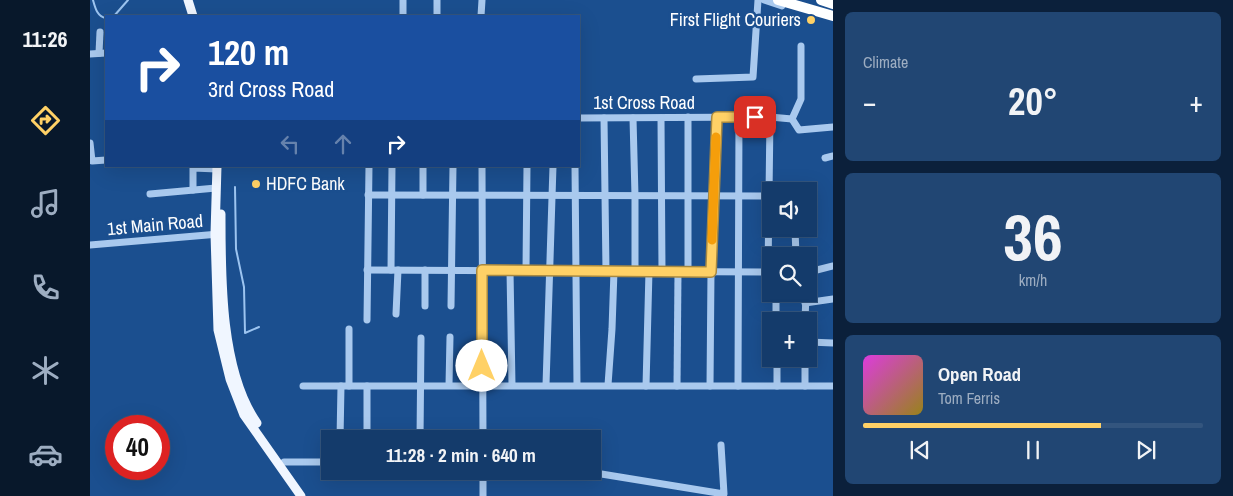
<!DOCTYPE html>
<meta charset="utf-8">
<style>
body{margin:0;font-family:"Archivo Narrow",sans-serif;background:#214673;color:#f1f3f6;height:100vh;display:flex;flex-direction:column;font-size:19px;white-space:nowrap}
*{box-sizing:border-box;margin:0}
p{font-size:16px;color:#9dadc1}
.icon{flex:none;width:28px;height:28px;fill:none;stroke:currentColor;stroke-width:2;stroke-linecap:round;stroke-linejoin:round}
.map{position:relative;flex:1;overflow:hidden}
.side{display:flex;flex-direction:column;gap:12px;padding:12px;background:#0b203b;width:400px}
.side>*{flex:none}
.hud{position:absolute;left:15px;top:15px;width:475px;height:152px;border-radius:0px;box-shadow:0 5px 20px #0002,0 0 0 1px #33557e;background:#1a4fa0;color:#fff;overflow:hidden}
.buttons{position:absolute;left:672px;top:182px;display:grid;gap:10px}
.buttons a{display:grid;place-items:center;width:55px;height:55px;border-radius:0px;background:#143b6b;box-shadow:0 5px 20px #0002,0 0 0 1px #33557e;font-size:25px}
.speed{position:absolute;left:15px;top:415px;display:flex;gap:10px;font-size:25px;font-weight:700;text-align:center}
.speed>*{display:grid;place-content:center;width:65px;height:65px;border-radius:50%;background:#143b6b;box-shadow:0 5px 20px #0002,0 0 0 1px #33557e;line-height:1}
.speed .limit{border:8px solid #d22;background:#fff;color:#111}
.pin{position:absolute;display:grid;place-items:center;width:42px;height:42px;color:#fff;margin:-21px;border-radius:10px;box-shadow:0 2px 8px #0006}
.me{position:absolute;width:55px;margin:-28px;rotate:0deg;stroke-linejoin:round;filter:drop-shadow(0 0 4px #0008)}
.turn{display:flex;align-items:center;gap:18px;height:105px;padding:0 20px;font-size:22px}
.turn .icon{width:65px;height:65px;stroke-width:2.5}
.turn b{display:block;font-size:35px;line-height:42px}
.lanes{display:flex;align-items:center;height:48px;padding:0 20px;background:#0003;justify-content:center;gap:25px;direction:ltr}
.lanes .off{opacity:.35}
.big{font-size:38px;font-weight:800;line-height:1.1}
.side .card{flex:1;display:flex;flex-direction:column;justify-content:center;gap:8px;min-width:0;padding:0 18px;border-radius:8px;background:#214673}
.side .dial{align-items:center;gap:0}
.dial b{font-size:65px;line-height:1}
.song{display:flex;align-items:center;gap:15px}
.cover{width:60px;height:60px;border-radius:8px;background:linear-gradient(135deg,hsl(300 70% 55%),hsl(50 70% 35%))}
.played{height:5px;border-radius:2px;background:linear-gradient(90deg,#ffd166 70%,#33557e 70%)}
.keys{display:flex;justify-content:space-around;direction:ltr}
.heat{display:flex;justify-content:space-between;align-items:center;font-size:28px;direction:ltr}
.trip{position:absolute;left:231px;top:430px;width:280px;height:50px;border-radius:0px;background:#143b6b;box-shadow:0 5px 20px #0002,0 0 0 1px #33557e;font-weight:800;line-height:50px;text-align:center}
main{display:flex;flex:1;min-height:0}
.tab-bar{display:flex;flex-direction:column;width:90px;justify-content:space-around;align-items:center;background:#08182b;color:#9dadc1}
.tab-bar .icon{width:35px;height:35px}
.tab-bar .selected{color:#ffd166}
.tab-bar b{font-size:22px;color:#f1f3f6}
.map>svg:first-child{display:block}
</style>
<main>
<nav class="tab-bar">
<b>11:26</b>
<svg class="icon selected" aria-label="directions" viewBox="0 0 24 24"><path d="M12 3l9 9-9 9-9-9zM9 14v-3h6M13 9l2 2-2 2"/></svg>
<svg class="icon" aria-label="music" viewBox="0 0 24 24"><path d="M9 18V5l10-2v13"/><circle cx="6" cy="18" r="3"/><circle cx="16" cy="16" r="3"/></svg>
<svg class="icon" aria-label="phone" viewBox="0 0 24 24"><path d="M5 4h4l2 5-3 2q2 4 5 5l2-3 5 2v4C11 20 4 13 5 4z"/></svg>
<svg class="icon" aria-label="climate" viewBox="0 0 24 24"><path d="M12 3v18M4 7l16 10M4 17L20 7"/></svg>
<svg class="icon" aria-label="car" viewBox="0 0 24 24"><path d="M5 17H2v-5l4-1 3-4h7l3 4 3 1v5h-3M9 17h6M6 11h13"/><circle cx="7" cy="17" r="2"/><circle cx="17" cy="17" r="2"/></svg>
</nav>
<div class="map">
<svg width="743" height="496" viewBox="0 0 743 496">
<rect width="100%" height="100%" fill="#1b4f8f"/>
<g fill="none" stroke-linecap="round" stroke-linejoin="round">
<g stroke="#9cc4f0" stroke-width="2">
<path d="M 3,0 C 5,7 7,17 16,18"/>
<polyline points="24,16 38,0"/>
<polyline points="145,187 146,249 154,287 155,333 169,327"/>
</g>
<g stroke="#a9c9ee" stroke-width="7">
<polyline points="674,0 692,6"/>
<polyline points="313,16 313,0"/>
<polyline points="347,16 347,0"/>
<polyline points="391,16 392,0"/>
<polyline points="711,46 711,99 702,119 709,130 743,127"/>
<polyline points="9,53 10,32"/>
<polyline points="0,54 16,53"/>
<polyline points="606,79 663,77 668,0"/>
<polyline points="598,117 598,271"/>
<polyline points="489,118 680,117 702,119"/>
<polyline points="514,118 516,271"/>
<polyline points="543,118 545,196 545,271"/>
<polyline points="571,118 572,271"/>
<polyline points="0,143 2,161 16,160"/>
<polyline points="735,158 743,156"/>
<polyline points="333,166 333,195"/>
<polyline points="392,166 393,439"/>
<polyline points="485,166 487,385"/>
<polyline points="103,190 103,168 127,169"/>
<polyline points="60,194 126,188"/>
<polyline points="719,194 724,193"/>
<polyline points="278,195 681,196"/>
<polyline points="705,229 706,256"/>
<polyline points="0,245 129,234"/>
<polyline points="277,270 681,272"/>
<polyline points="301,270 302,166"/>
<polyline points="335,270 335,306"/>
<polyline points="436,270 437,166"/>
<polyline points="420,271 422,385"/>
<polyline points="678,272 680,117"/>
<polyline points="719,272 743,266"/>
<polyline points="686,294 686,321"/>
<polyline points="715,303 743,299"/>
<polyline points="361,306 363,166"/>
<polyline points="306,314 308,270"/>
<polyline points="277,320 279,166"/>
<polyline points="715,321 716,294"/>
<polyline points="719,342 743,343"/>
<polyline points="687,359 687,386"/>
<polyline points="715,359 715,386"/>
<polyline points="359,385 360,337"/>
<polyline points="456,385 463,166"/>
<polyline points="518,385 522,329 524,271"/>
<polyline points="213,386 743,386"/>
<polyline points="259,386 259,329"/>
<polyline points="556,386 559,271"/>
<polyline points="587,386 588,272"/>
<polyline points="620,386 621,272 627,117"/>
<polyline points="648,386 649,117"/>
<polyline points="250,439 251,386"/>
<polyline points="277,439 277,386"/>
<polyline points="330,439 331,338"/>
<polyline points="194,462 240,462"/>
<polyline points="393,471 393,496"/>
<polyline points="493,471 634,494 631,445"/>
</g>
<g stroke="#f0f6ff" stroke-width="9">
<polyline points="98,0 103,16"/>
<polyline points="127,166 125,234 128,330 140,379 154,415 211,496"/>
<path d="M 131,214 C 131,276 130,371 167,423"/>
</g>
<g stroke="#fff" stroke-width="10">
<polyline points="688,0 743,16"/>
<polyline points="731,0 743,4"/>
</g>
</g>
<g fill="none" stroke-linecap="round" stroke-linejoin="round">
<g stroke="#a68842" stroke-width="12">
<polyline id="route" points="392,366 392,270 621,272 627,117 665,117"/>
</g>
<use href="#route" stroke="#ffd166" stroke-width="9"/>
<polyline stroke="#f59e0b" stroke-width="9" points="622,240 626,137"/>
</g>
<g fill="#ffd166" stroke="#1b4f8f" stroke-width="2">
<circle cx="721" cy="20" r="5"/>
<circle cx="166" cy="184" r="5"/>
</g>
<g text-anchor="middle" stroke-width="5" stroke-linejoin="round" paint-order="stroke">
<g font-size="18" fill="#fff" stroke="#1b4f8f" text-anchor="end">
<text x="711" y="26">First Flight Couriers</text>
<text x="176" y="190" text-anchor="start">HDFC Bank</text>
</g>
<g font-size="18" fill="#fff" stroke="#1b4f8f">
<text x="554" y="109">1st Cross Road</text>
<text transform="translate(65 225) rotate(-5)" y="6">1st Main Road</text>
</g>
</g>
</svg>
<div class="buttons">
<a><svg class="icon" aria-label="sound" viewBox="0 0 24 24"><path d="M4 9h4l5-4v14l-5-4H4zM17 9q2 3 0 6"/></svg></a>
<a><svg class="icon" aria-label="search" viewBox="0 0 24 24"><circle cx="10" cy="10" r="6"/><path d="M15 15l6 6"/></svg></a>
<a>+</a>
</div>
<div class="speed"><div class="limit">40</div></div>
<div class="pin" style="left:665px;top:117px;background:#d93025"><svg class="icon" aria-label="arrive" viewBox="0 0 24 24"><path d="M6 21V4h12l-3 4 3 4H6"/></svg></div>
<svg class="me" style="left:392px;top:366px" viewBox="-20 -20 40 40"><circle r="19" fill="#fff"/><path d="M0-13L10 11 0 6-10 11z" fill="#ffd166"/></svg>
<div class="trip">11:28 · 2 min · 640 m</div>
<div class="hud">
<div class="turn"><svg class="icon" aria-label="right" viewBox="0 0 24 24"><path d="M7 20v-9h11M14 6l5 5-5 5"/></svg><div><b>120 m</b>3rd Cross Road</div></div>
<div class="lanes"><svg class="icon off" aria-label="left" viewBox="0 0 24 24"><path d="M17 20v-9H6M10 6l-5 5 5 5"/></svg><svg class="icon off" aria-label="ahead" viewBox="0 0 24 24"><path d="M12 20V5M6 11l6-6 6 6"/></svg><svg class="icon" aria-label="right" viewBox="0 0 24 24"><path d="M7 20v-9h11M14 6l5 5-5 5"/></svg></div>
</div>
</div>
<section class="side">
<div class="card"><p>Climate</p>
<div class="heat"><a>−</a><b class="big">20°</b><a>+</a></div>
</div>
<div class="card dial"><b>36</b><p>km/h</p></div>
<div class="card">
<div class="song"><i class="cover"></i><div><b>Open Road</b><p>Tom Ferris</p></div></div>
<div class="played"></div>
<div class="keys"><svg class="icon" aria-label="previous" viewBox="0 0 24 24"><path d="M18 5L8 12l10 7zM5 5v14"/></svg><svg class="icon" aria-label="pause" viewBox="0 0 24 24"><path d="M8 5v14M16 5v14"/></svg><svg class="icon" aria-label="next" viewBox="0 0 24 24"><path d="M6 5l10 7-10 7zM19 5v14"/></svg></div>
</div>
</section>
</main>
